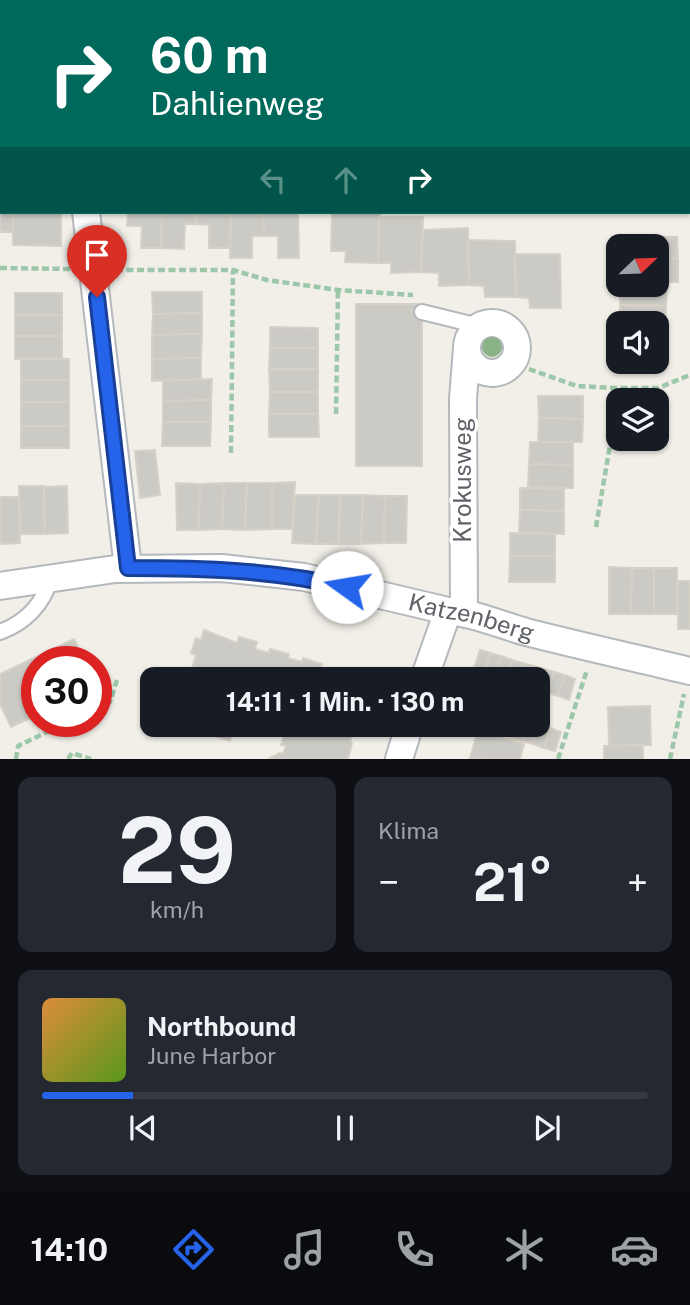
<!DOCTYPE html>
<html lang="de">
<meta charset="utf-8">
<style>
body{margin:0;font-family:"Public Sans",sans-serif;background:#242831;color:#f1f3f6;height:100vh;display:flex;flex-direction:column;font-size:26px;white-space:nowrap}
*{box-sizing:border-box;margin:0}
p{font-size:23px;color:#9ea1a6}
.icon{flex:none;width:38px;height:38px;fill:none;stroke:currentColor;stroke-width:2;stroke-linecap:round;stroke-linejoin:round}
.map{position:relative;height:759px;overflow:hidden}
.panel{display:flex;flex-direction:column;gap:18px;padding:18px;background:#0d0f14;flex:1}
.panel>*{flex:none}
.hud{position:absolute;left:0px;top:0px;width:691px;height:214px;box-shadow:0 2px 5px #0004;background:#00695c;color:#fff;overflow:hidden}
.needle{width:46px;rotate:67deg}
.tools{position:absolute;left:606px;top:234px;display:grid;gap:14px}
.tools a{display:grid;place-items:center;width:63px;height:63px;border-radius:14px;background:#171b24;box-shadow:0 2px 5px #0004;font-size:35px}
.speed{position:absolute;left:21px;top:646px;display:flex;gap:14px;font-size:35px;font-weight:700;text-align:center}
.speed>*{display:grid;place-content:center;width:91px;height:91px;border-radius:50%;background:#171b24;box-shadow:0 2px 5px #0004;line-height:1}
.speed .limit{border:10px solid #d22;background:#fff;color:#111}
.pin{position:absolute;display:grid;place-items:center;width:60px;height:60px;color:#fff;margin:-72px -30px;border-radius:50% 50% 50% 0;rotate:-45deg;box-shadow:0 0 7px #0007}
.pin .icon{rotate:45deg}
.me{position:absolute;width:77px;margin:-38px;rotate:283deg;stroke-linejoin:round;filter:drop-shadow(0 0 5px #0008)}
.turn{display:flex;align-items:center;gap:24px;height:147px;padding:0 35px;font-size:32px}
.turn .icon{width:91px;height:91px;stroke-width:2.5}
.turn b{display:block;font-size:49px;line-height:60px}
.lanes{display:flex;align-items:center;height:66px;padding:0 35px;background:#0003;justify-content:center;gap:35px;direction:ltr}
.lanes .off{opacity:.35}
.big{font-size:52px;font-weight:700;line-height:1.1}
.panel .tile{flex:1;display:flex;flex-direction:column;justify-content:center;gap:10px;min-width:0;padding:0 24px;border-radius:14px;background:#242831}
.panel .dial{align-items:center;gap:0}
.dial b{font-size:91px;line-height:1}
.song{display:flex;align-items:center;gap:21px}
.cover{width:84px;height:84px;border-radius:10px;background:linear-gradient(135deg,hsl(30 70% 55%),hsl(90 70% 35%))}
.played{height:7px;border-radius:4px;background:linear-gradient(90deg,#2563eb 15%,#363941 15%)}
.keys{display:flex;justify-content:space-around;direction:ltr}
.heat{display:flex;justify-content:space-between;align-items:center;font-size:38px;direction:ltr}
.panel .tiles{flex:1;display:grid;gap:18px;grid-template-columns:1fr 1fr}
.tile:last-child{grid-column:span 2}
.trip{position:absolute;left:140px;top:667px;width:410px;height:70px;border-radius:14px;background:#171b24;box-shadow:0 2px 5px #0004;font-weight:700;line-height:70px;text-align:center}
.tabs{display:flex;height:112px;justify-content:space-around;align-items:center;background:#090b0e;color:#9ea1a6}
.tabs .icon{width:49px;height:49px}
.tabs .selected{color:#2563eb}
.tabs b{font-size:32px;color:#f1f3f6}
.map>svg:first-child{display:block}
</style>
<div class="map">
<svg width="690" height="759" viewBox="0 0 690 759">
<rect width="100%" height="100%" fill="#f1efe8"/>
<g fill="#cccac5" stroke="#d6d1c6" stroke-width="2">
<polygon points="0,177 2,212 13,212 13,232 0,232"/>
<polygon points="13,212 61,212 61,246 13,245"/>
<polygon points="128,212 162,212 161,248 141,248 142,226 127,226"/>
<polygon points="162,212 196,212 196,224 185,224 184,249 161,248"/>
<polygon points="196,212 231,212 230,248 209,248 209,225 196,224"/>
<polygon points="231,212 263,212 264,236 252,236 252,258 230,258"/>
<polygon points="263,212 298,212 299,258 278,258 278,236 264,236"/>
<polygon points="332,212 380,212 378,263 345,262 346,251 331,251"/>
<polygon points="379,217 423,217 421,272 391,273 391,263 378,263"/>
<polygon points="468,228 469,285 439,286 439,273 421,272 423,230"/>
<polygon points="629,236 677,237 678,259 656,258 656,247 629,247"/>
<polygon points="468,240 515,241 516,297 485,297 484,286 469,285"/>
<polygon points="515,254 560,254 561,308 530,308 529,298 516,297"/>
<polygon points="656,258 678,259 678,282 656,282"/>
<polygon points="656,282 667,282 666,306 620,305 620,285 656,285"/>
<polygon points="152,292 202,292 202,313 153,314"/>
<rect x="15" y="293" width="47" height="22"/>
<rect x="356" y="304" width="66" height="162"/>
<polygon points="620,305 666,306 665,327 656,327 656,324 620,324"/>
<polygon points="202,313 202,334 152,335 153,314"/>
<rect x="15" y="315" width="47" height="21"/>
<polygon points="270,327 318,328 318,348 270,348"/>
<polygon points="656,327 665,327 666,347 656,347"/>
<polygon points="202,334 201,358 152,359 152,335"/>
<rect x="15" y="336" width="47" height="23"/>
<polygon points="656,347 666,347 665,368 619,367 619,362 656,362"/>
<polygon points="270,348 318,348 318,369 269,369"/>
<polygon points="201,358 201,379 152,381 152,359"/>
<rect x="21" y="359" width="48" height="21"/>
<polygon points="269,369 318,369 318,392 270,392"/>
<polygon points="212,379 211,400 163,401 163,381"/>
<rect x="21" y="380" width="48" height="22"/>
<polygon points="270,392 318,392 318,414 269,414"/>
<polygon points="538,396 583,396 583,419 539,418"/>
<polygon points="211,400 211,422 163,422 163,401"/>
<rect x="21" y="402" width="48" height="24"/>
<polygon points="269,414 318,414 319,437 269,437"/>
<polygon points="539,418 583,419 582,442 538,442"/>
<polygon points="163,422 211,422 210,446 162,446"/>
<rect x="21" y="426" width="48" height="22"/>
<polygon points="530,442 573,442 573,465 529,464"/>
<polygon points="155,450 160,495 140,498 135,451"/>
<polygon points="529,464 573,465 573,488 528,487"/>
<polygon points="295,482 292,529 272,529 272,483"/>
<polygon points="176,483 200,484 199,530 177,530"/>
<polygon points="224,483 247,483 245,530 222,529"/>
<polygon points="224,483 222,529 199,530 200,484"/>
<polygon points="247,483 272,483 272,529 245,530"/>
<polygon points="19,486 44,486 45,534 20,534"/>
<polygon points="67,486 68,533 45,534 44,487"/>
<polygon points="520,488 564,489 564,511 520,510"/>
<polygon points="295,495 319,495 316,544 292,543"/>
<polygon points="319,495 340,495 339,544 316,544"/>
<polygon points="340,495 363,495 361,544 339,544"/>
<polygon points="363,495 385,496 384,543 361,544"/>
<polygon points="385,496 407,496 406,543 384,543"/>
<polygon points="0,497 19,497 20,543 0,544"/>
<polygon points="520,510 564,511 564,534 519,533"/>
<polygon points="510,533 555,534 555,556 510,556"/>
<polygon points="510,556 555,556 555,582 509,582"/>
<polygon points="609,567 632,568 631,614 609,614"/>
<polygon points="632,568 654,568 654,614 631,614"/>
<rect x="654" y="568" width="23" height="46"/>
<rect x="678" y="581" width="12" height="48"/>
<polygon points="204,630 237,643 239,637 257,642 255,649 269,653 270,649 289,654 288,658 302,662 303,658 322,664 320,668 359,679 183,679 186,670 191,671 196,655 191,653 196,638 201,640"/>
<polygon points="74,639 85,662 37,662 37,715 11,727 0,704 0,674"/>
<polygon points="480,650 490,653 484,674 473,671"/>
<polygon points="490,653 501,656 495,677 484,674"/>
<polygon points="501,656 512,660 506,679 495,677"/>
<polygon points="512,660 522,663 517,679 506,679"/>
<polygon points="522,663 533,666 529,679 517,679"/>
<polygon points="533,666 544,669 537,690 537,679 529,679"/>
<polygon points="544,669 554,672 548,693 537,690"/>
<polygon points="554,672 565,675 558,696 548,693"/>
<polygon points="565,675 575,679 569,700 558,696"/>
<polygon points="650,706 651,745 609,746 608,707"/>
<polygon points="240,724 236,734 232,733 230,741 180,725"/>
<polygon points="291,724 358,724 355,735 352,734 350,742 352,743 348,759 268,759 280,753 283,754 286,746 281,745 287,727 289,728"/>
<polygon points="504,724 516,724 512,738 501,734"/>
<polygon points="516,724 528,724 523,741 512,738"/>
<polygon points="528,724 539,725 533,744 523,741"/>
<polygon points="539,725 550,728 544,748 533,744"/>
<polygon points="550,728 561,732 555,751 544,748"/>
<polygon points="478,730 524,744 520,759 470,758"/>
<polygon points="643,745 643,759 604,759 604,746"/>
</g>
<g fill="none" stroke-linecap="round" stroke-linejoin="round">
<g stroke="#b5b8bc" stroke-width="18">
<g id="lane">
<polyline points="690,67 690,66"/>
<polyline points="422,312 479,326"/>
<path d="M 0,632 C 27,622 43,604 51,578"/>
</g>
</g>
<g stroke="#b5b8bc" stroke-width="30">
<g id="street">
<polyline points="0,130 2,130"/>
<polyline points="86,212 128,568"/>
<circle cx="492" cy="348" r="25"/>
<path id="s1" d="M 0,586 L 115,569 L 222,568 L 304,577 L 448,611 C 474,613 501,625 526,632 C 581,646 635,658 690,671"/>
<polyline points="464,612 463,399 467,348"/>
<polyline points="424,679 448,611"/>
<polyline points="399,759 410,724"/>
</g>
</g>
<g stroke="#9cc7a9" stroke-width="4.5" stroke-dasharray="7 3.5" stroke-linecap="butt">
<polyline points="124,2 126,2"/>
<polyline points="200,2 200,0"/>
<polyline points="0,268 70,269"/>
<polyline points="116,270 233,270 267,280 338,290 413,295"/>
<polyline points="529,369 577,386 616,388 658,388 690,375"/>
<polyline points="336,414 338,290"/>
<polyline points="231,453 233,270"/>
<polyline points="596,527 614,422 616,388"/>
<polyline points="96,708 110,702 117,680"/>
<polyline points="16,759 18,746 70,721"/>
<polyline points="68,759 72,753 91,759"/>
<polyline points="558,759 587,670"/>
<polyline points="670,759 684,694"/>
</g>
<use href="#lane" stroke="#fff" stroke-width="14"/>
<use href="#street" stroke="#fff" stroke-width="26"/>
</g>
<circle fill="#89b387" cx="492" cy="347" r="10"/>
<g fill="none" stroke-linecap="round" stroke-linejoin="round">
<g stroke="#184099" stroke-width="18">
<path id="route" d="M 97,297 L 128,568 C 204,568 273,570 347,587"/>
</g>
<use href="#route" stroke="#2563eb" stroke-width="12"/>
</g>
<g text-anchor="middle" stroke-width="7" stroke-linejoin="round" paint-order="stroke">
<g font-size="24" fill="#5f6368" stroke="#fff">
<text transform="translate(463 480) rotate(-90)" y="8">Krokusweg</text>
<text dy="8" stroke="none"><textPath href="#s1" startOffset="478">Katzenberg</textPath></text>
</g>
</g>
</svg>
<div class="tools">
<a><svg class="needle" viewBox="-14 -14 28 28"><path d="M0-13l5 13h-10z" fill="#e53935"/><path d="M0 13l5-13h-10z" fill="#9ea1a6"/></svg></a>
<a><svg class="icon" aria-label="sound" viewBox="0 0 24 24"><path d="M4 9h4l5-4v14l-5-4H4zM17 9q2 3 0 6"/></svg></a>
<a><svg class="icon" aria-label="layers" viewBox="0 0 24 24"><path d="M12 4l9 5-9 5-9-5zM3 14l9 5 9-5"/></svg></a>
</div>
<div class="speed"><div class="limit">30</div></div>
<div class="pin" style="left:97px;top:297px;background:#d93025"><svg class="icon" aria-label="arrive" viewBox="0 0 24 24"><path d="M6 21V4h12l-3 4 3 4H6"/></svg></div>
<svg class="me" style="left:347px;top:587px" viewBox="-20 -20 40 40"><circle r="19" fill="#fff"/><path d="M0-13L10 11 0 6-10 11z" fill="#2563eb"/></svg>
<div class="trip">14:11 · 1 Min. · 130 m</div>
<div class="hud">
<div class="turn"><svg class="icon" aria-label="right" viewBox="0 0 24 24"><path d="M7 20v-9h11M14 6l5 5-5 5"/></svg><div><b>60 m</b>Dahlienweg</div></div>
<div class="lanes"><svg class="icon off" aria-label="left" viewBox="0 0 24 24"><path d="M17 20v-9H6M10 6l-5 5 5 5"/></svg><svg class="icon off" aria-label="ahead" viewBox="0 0 24 24"><path d="M12 20V5M6 11l6-6 6 6"/></svg><svg class="icon" aria-label="right" viewBox="0 0 24 24"><path d="M7 20v-9h11M14 6l5 5-5 5"/></svg></div>
</div>
</div>
<section class="panel">
<div class="tiles">
<div class="tile dial"><b>29</b><p>km/h</p></div>
<div class="tile"><p>Klima</p>
<div class="heat"><a>−</a><b class="big">21°</b><a>+</a></div>
</div>
<div class="tile">
<div class="song"><i class="cover"></i><div><b>Northbound</b><p>June Harbor</p></div></div>
<div class="played"></div>
<div class="keys"><svg class="icon" aria-label="previous" viewBox="0 0 24 24"><path d="M18 5L8 12l10 7zM5 5v14"/></svg><svg class="icon" aria-label="pause" viewBox="0 0 24 24"><path d="M8 5v14M16 5v14"/></svg><svg class="icon" aria-label="next" viewBox="0 0 24 24"><path d="M6 5l10 7-10 7zM19 5v14"/></svg></div>
</div>
</div>
</section>
<nav class="tabs">
<b>14:10</b>
<svg class="icon selected" aria-label="directions" viewBox="0 0 24 24"><path d="M12 3l9 9-9 9-9-9zM9 14v-3h6M13 9l2 2-2 2"/></svg>
<svg class="icon" aria-label="music" viewBox="0 0 24 24"><path d="M9 18V5l10-2v13"/><circle cx="6" cy="18" r="3"/><circle cx="16" cy="16" r="3"/></svg>
<svg class="icon" aria-label="phone" viewBox="0 0 24 24"><path d="M5 4h4l2 5-3 2q2 4 5 5l2-3 5 2v4C11 20 4 13 5 4z"/></svg>
<svg class="icon" aria-label="climate" viewBox="0 0 24 24"><path d="M12 3v18M4 7l16 10M4 17L20 7"/></svg>
<svg class="icon" aria-label="car" viewBox="0 0 24 24"><path d="M5 17H2v-5l4-1 3-4h7l3 4 3 1v5h-3M9 17h6M6 11h13"/><circle cx="7" cy="17" r="2"/><circle cx="17" cy="17" r="2"/></svg>
</nav>
